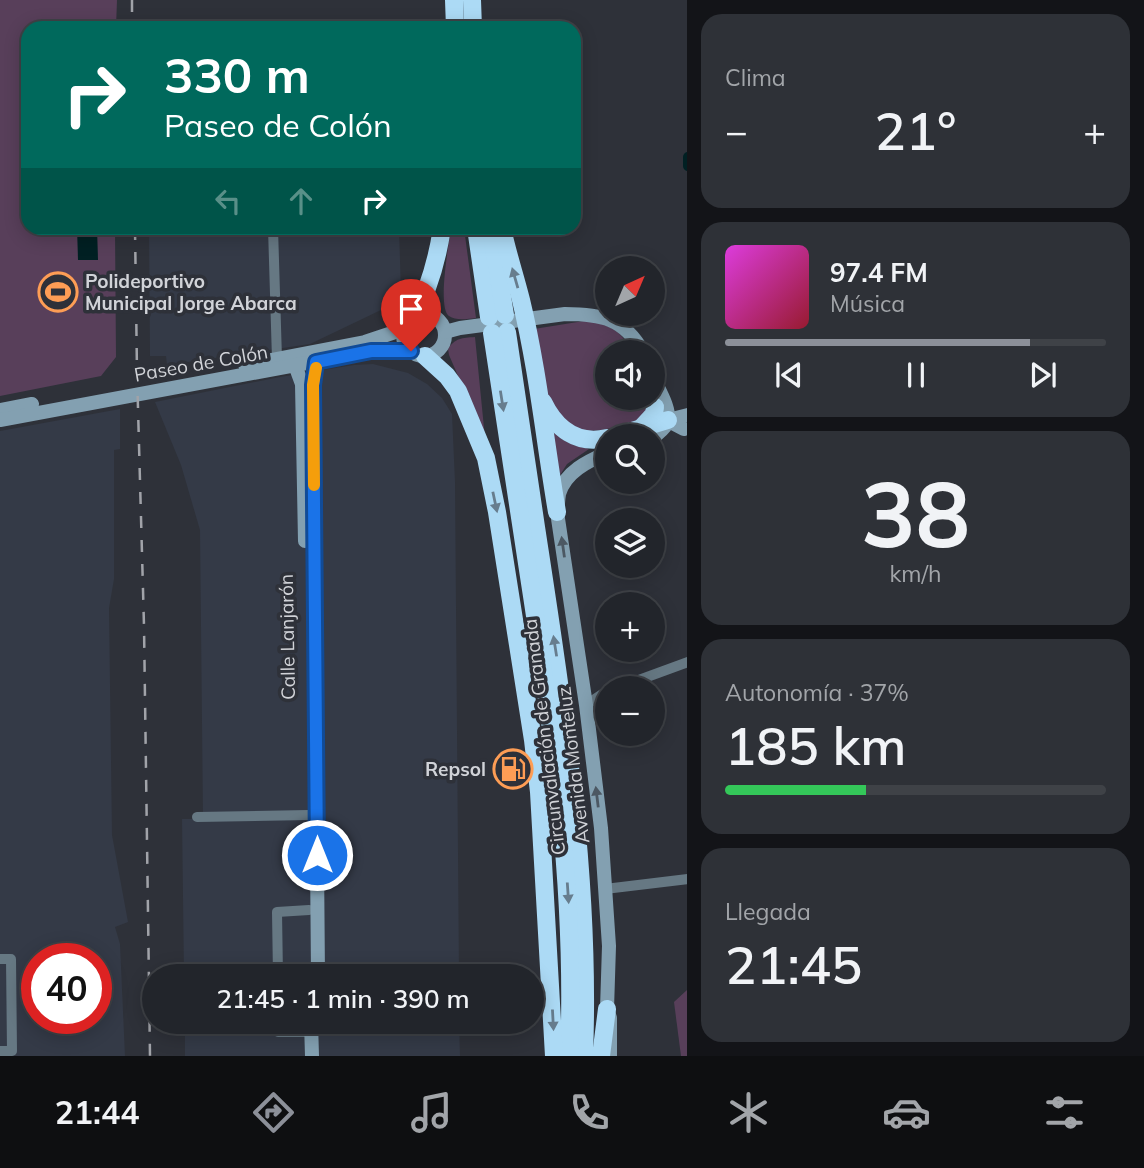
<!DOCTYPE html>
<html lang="es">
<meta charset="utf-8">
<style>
body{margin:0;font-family:Mulish,sans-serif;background:#2e3137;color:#f1f3f6;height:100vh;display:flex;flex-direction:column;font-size:26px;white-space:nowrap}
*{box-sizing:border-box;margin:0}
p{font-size:23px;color:#a2a5a9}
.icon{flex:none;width:38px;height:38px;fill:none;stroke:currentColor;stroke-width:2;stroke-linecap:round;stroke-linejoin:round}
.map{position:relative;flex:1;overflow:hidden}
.drawer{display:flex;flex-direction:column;gap:14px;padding:14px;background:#131418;width:457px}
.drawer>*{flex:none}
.banner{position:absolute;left:21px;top:21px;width:560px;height:214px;border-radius:21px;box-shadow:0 4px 18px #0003,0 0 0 2px #3f4247;background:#00695c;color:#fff;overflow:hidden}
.needle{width:46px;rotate:44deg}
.controls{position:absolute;left:595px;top:256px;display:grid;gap:14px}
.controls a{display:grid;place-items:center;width:70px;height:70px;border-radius:50%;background:#22252b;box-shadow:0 4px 18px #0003,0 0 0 2px #3f4247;font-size:35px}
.speed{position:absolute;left:21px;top:943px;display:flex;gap:14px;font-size:35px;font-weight:700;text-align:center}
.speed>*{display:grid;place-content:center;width:91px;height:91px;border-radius:50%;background:#22252b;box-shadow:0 4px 18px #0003,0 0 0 2px #3f4247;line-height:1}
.speed .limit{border:10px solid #d22;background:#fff;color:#111}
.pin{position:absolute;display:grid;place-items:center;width:60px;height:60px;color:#fff;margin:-72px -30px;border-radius:50% 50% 50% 0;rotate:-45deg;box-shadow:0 0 7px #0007}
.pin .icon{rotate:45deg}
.me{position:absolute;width:77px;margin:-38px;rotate:0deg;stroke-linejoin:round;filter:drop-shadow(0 0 5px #0008)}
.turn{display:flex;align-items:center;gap:24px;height:147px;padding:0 28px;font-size:32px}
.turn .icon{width:91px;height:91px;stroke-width:2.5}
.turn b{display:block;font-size:49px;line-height:60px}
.lanes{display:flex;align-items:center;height:66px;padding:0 28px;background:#0003;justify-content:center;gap:35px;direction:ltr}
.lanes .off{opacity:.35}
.big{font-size:52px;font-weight:600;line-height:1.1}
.drawer .card{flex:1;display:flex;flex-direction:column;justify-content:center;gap:10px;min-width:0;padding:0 24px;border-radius:21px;background:#2e3137}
.drawer .dial{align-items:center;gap:0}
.dial b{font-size:91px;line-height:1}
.song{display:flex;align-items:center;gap:21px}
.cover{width:84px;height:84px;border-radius:10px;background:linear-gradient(135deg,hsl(300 70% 55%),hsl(350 70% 35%))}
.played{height:7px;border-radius:4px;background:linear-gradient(90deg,#8c9099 80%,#3f4247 80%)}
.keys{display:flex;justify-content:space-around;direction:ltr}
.heat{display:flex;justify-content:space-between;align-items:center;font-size:38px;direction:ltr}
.charge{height:10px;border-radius:5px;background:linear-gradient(90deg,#34c759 37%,#3f4247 0)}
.trip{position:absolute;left:142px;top:964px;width:402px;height:70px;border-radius:35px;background:#22252b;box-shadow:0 4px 18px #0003,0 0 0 2px #3f4247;font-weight:600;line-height:70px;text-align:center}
.dock{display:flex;height:112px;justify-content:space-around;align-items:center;background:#0e0f11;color:#a2a5a9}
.dock .icon{width:49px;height:49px}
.dock .selected{color:#8c9099}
.dock b{font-size:32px;color:#f1f3f6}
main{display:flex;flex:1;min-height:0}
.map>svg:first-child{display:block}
</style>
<main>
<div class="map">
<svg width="688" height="1056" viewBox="0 0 688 1056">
<rect width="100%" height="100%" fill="#2e3139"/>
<g fill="#343a47" fill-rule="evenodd">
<polygon points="328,19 366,20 367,28 198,28 328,26"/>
<polygon points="149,228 399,228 401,292 381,310 310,344 167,365 166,356 150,356"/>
<polygon points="373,364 408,373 427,384 442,398 452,414 455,482 459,976 184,976 182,819 203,819 200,530 181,465 155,402 280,377 354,365"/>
<path d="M 120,409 L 120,449 L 114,450 L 114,579 L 109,608 L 112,835 L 128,922 L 115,927 L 120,944 L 125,1056 L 0,1056 L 0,431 ZM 37,959 L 96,959 L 96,1018 L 37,1018 Z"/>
<polygon points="185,1022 459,1022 460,1056 185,1056"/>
</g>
<g fill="#583f5a">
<polygon points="0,0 117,0 116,28 28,28 28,228 115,228 116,357 101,376 0,396"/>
<path d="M 451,228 L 464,228 L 476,318 C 467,319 456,321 449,316 C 437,308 449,243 451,228 Z"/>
<path d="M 584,321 C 606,323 623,330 631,352 L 607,352 L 607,397 L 647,397 C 648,402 649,408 646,413 C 640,425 591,434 579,430 C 574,429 568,425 565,421 C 541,397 539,361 534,329 Z"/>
<path d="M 475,337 L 485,438 L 449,355 L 448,349 C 455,338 462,338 475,337 Z"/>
<path d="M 552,431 C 563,442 574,446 589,449 L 567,464 L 560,475 Z"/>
<polygon points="687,990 687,1056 681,1056 674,1002"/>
</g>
<polygon fill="#012023" points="77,228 97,228 98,260 78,260"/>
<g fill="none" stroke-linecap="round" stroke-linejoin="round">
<polyline stroke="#012023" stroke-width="10" points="688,157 688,166"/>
<g stroke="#667883" stroke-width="10">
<polyline points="273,228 277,359"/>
<polyline points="617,688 688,662"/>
<polyline points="586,705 607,691"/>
<polyline points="197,817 309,815"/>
<polyline points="605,889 688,879"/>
<polyline points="0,959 11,959 12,1051 0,1051"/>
<polyline points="278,976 277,912 309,910"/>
<polyline points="278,1022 278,1032 311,1032"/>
</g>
<g stroke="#83a0b1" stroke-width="14">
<circle cx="424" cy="335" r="21"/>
<path d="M 445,332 L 460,328 L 565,314 C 601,314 624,318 643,352"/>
<polyline points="316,362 313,385 318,976"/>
<polyline points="245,365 365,342 404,329"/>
<polyline points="295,365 302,384 305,541"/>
<path d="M 653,377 C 658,389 670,407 668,421 C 666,428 658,433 653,438"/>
<polyline points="0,410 32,404"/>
<polyline points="661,417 684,429"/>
<polyline points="0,420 371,351 411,351"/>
<polyline points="668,420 688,415"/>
<path d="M 607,453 C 588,461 565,472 559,494 C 558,500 558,507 557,512 L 586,705 L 601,828 L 609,946 L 607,1009 L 610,1018 L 610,1056"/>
<polyline points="311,1022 312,1056"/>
</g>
<g stroke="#acdaf5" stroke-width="18">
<polyline points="454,0 455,28"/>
<polyline points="472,0 473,28"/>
<polyline points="476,228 489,317"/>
<polyline points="491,228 505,315"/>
<path d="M 502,228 C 507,252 515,276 521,300 C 538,370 545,442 557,512"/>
<path d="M 419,315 C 418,305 424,297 427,288 C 434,269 439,248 442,228"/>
<path d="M 507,332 C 517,397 526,462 536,527 C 563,704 591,876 584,1056"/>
<path d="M 492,333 C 504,412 516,491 528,570 C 553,731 576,892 569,1056"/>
<polyline points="425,356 447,376 458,391 486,458 497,512 533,740 539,792 554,1056"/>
<path d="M 543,402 C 556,429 577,445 607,438"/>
<polyline points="642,427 654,414 655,407"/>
<polyline points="615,436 668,420"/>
<polyline points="601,1056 607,1009"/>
</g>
<g stroke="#a1a3a9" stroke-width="2.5" stroke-dasharray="12 12" stroke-linecap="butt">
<polyline points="132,0 132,28"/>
<polyline points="135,228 137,372 144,626 150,1056"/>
</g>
</g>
<defs><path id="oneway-solid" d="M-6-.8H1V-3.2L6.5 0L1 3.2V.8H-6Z" transform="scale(1.75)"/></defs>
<g fill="#677d8e">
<use href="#oneway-solid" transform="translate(515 278) rotate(-106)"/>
<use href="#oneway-solid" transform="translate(502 401) rotate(81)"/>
<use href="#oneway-solid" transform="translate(495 502) rotate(78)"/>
<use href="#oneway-solid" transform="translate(555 646) rotate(-99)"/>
<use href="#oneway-solid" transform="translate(568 893) rotate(86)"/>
<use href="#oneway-solid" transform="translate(553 1020) rotate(87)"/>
</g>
<g fill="#4c5863">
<use href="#oneway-solid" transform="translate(563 547) rotate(-98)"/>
<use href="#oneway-solid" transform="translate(597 797) rotate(-97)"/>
</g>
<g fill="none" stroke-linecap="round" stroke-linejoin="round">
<g stroke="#114b97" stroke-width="18">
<polyline id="route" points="317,855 313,385 316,362 371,351 411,351"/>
</g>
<use href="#route" stroke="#1a73e8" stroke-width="12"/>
<polyline stroke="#f59e0b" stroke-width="12" points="314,485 313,385 316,368"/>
</g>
<defs>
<g id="stadium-ring" transform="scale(2.0125)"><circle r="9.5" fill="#2e3139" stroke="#fd9d55" stroke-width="1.5"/><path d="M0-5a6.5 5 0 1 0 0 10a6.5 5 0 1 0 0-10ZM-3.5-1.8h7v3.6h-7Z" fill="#fd9d55"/></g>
<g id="fuel-ring" transform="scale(2.0125)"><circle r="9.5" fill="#2e3139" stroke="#fd9d55" stroke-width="1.5"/><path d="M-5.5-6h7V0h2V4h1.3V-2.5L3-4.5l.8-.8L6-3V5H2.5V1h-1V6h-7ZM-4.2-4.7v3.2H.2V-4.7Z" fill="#fd9d55"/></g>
</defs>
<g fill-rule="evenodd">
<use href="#stadium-ring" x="58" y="292"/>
<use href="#fuel-ring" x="513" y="769"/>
</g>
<g text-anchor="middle" stroke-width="7" stroke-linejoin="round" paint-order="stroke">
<g font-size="19" font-weight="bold" fill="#d1d3d8" stroke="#2e3139" text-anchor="start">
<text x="85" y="288">Polideportivo<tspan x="85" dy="22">Municipal Jorge Abarca</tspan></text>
<text x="486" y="776" text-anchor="end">Repsol</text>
</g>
<g font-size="19" fill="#d1d3d8" stroke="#2e3139">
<text transform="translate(201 363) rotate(-10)" y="7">Paseo de Colón</text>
<text transform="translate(287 637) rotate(-91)" y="7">Calle Lanjarón</text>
<text transform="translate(544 737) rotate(-97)" y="7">Circunvalación de Granada</text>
<text transform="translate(573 765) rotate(-97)" y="7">Avenida Monteluz</text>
</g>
</g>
</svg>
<div class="controls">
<a><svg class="needle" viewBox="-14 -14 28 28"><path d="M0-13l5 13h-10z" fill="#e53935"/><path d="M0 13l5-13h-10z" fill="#a2a5a9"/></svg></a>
<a><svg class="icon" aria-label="sound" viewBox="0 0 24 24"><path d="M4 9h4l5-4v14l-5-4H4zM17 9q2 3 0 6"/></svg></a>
<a><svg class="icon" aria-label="search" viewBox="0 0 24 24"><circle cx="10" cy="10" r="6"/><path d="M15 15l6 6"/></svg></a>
<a><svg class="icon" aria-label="layers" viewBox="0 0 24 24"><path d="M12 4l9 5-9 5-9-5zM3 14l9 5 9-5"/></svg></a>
<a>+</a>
<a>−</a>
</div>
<div class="speed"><div class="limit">40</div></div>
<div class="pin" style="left:411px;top:351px;background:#d93025"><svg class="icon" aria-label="arrive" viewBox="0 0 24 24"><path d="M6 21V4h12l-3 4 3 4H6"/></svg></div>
<svg class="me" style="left:317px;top:855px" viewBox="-20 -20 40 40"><circle r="17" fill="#1a73e8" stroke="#fff" stroke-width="3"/><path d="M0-11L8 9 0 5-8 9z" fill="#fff"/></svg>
<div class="trip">21:45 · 1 min · 390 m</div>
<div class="banner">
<div class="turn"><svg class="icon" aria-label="right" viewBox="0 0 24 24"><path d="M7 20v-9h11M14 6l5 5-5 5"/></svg><div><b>330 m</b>Paseo de Colón</div></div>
<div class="lanes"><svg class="icon off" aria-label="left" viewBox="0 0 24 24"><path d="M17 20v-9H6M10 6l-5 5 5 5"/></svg><svg class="icon off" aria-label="ahead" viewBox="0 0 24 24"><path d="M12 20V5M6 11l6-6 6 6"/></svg><svg class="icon" aria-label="right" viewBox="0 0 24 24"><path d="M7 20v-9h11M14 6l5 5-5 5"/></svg></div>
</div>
</div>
<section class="drawer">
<div class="card"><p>Clima</p>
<div class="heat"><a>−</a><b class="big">21°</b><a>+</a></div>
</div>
<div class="card">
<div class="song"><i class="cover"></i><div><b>97.4 FM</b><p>Música</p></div></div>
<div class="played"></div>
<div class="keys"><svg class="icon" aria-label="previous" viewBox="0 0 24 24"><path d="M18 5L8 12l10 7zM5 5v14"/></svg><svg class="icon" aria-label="pause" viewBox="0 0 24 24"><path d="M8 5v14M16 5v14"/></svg><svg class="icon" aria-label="next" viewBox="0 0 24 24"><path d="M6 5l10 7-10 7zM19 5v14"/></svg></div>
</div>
<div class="card dial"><b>38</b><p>km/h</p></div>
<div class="card"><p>Autonomía · 37%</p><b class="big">185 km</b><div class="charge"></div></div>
<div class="card"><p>Llegada</p><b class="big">21:45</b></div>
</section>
</main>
<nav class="dock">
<b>21:44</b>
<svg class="icon selected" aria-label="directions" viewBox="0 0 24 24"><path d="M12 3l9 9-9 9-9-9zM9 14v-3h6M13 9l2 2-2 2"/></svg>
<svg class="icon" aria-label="music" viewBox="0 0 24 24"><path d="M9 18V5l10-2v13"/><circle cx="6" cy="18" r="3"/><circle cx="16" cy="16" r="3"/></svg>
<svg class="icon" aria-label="phone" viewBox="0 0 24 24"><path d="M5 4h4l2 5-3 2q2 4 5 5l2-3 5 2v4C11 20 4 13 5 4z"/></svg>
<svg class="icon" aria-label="climate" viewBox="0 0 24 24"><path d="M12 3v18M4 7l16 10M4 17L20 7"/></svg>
<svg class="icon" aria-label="car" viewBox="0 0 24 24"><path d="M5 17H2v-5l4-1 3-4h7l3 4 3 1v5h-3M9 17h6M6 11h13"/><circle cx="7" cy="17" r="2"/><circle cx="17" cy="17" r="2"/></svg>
<svg class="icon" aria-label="filters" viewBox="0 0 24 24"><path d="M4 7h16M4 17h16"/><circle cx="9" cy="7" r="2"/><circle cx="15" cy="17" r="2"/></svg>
</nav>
